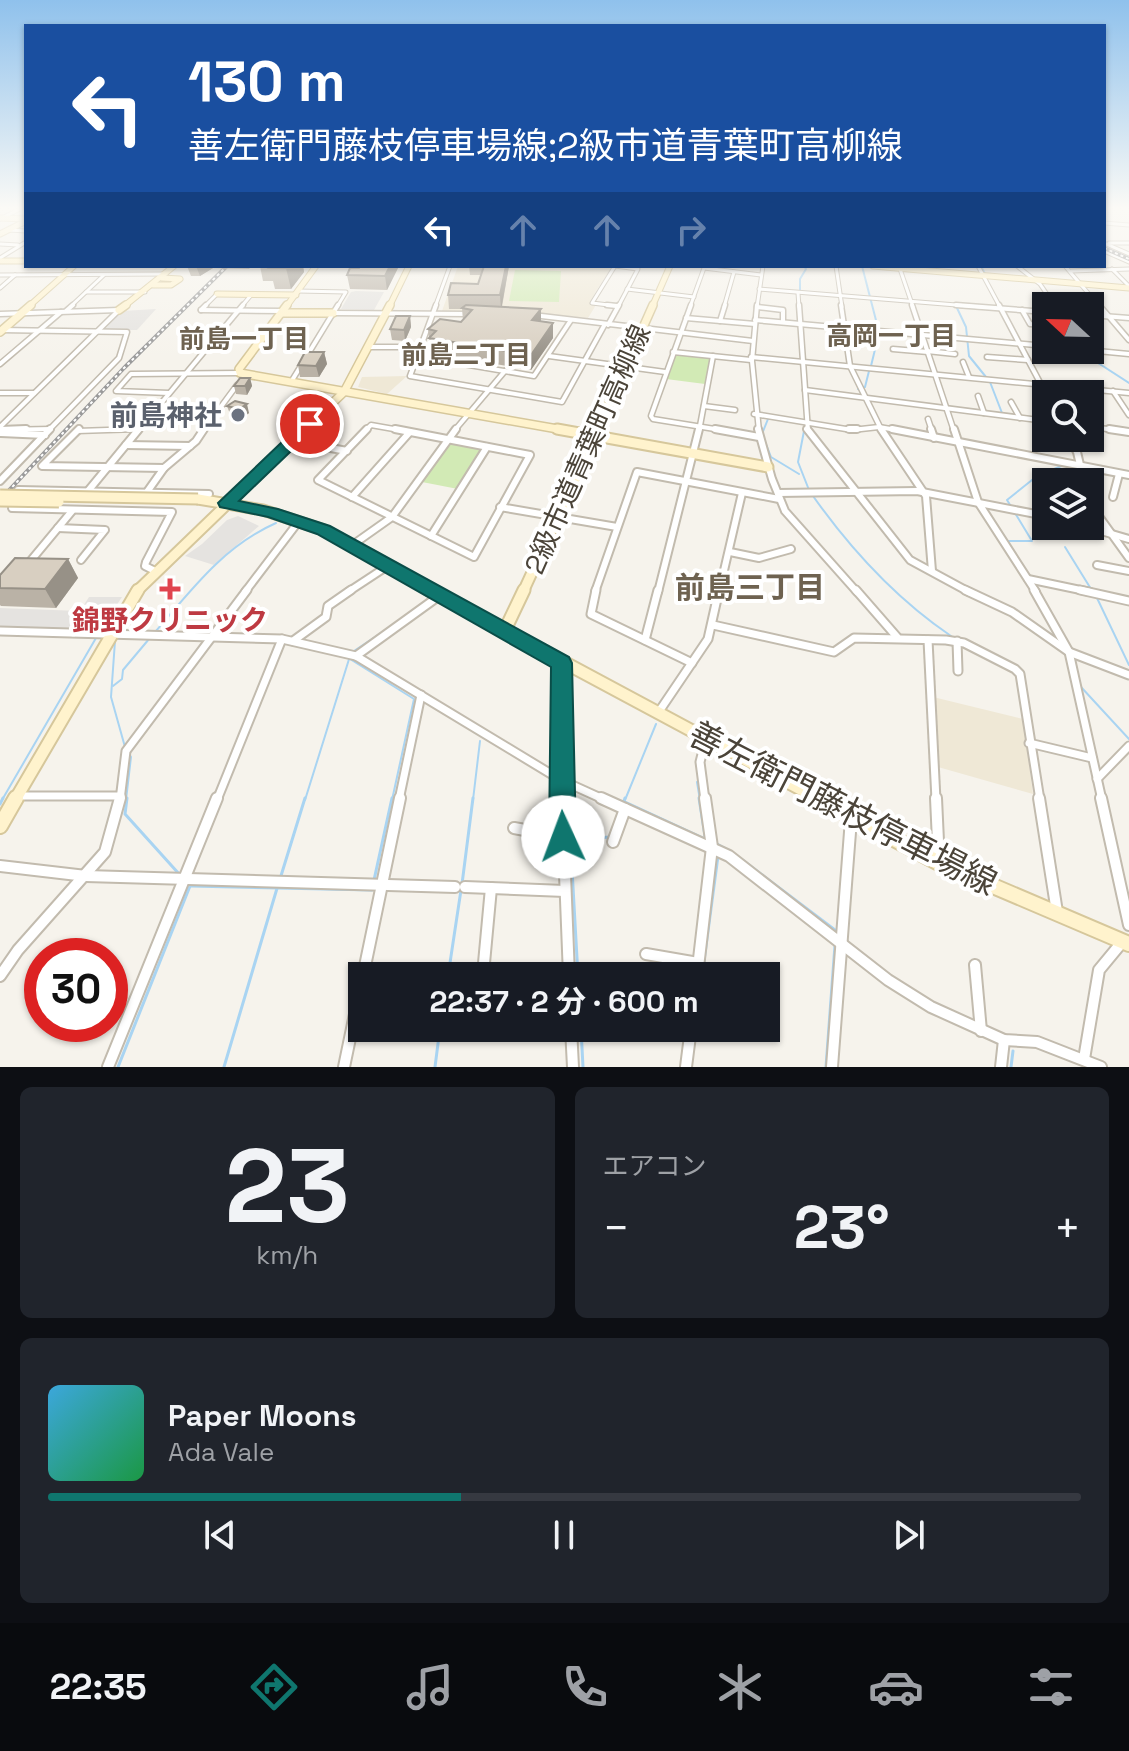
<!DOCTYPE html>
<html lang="ja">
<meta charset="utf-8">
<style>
body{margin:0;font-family:"Space Grotesk","Noto Sans JP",sans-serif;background:#20242c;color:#f1f3f6;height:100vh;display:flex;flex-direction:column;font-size:30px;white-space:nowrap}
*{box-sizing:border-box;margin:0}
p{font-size:26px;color:#9ea1a6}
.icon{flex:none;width:44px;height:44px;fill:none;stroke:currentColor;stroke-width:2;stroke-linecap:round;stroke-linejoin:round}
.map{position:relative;height:1067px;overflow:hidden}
.drawer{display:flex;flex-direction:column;gap:20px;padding:20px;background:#0d0f14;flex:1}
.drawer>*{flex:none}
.top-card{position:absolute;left:24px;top:24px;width:1082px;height:244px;border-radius:0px;box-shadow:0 2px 6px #0004;background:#1a4fa0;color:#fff;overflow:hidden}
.needle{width:52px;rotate:292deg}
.buttons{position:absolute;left:1032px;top:292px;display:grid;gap:16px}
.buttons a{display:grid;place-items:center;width:72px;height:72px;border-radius:0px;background:#171b24;box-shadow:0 2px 6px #0004;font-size:40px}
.speed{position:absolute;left:24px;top:938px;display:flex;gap:16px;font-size:40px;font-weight:700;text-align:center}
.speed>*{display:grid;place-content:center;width:104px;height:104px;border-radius:50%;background:#171b24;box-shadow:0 2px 6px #0004;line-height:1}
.speed .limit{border:12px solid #d22;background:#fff;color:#111}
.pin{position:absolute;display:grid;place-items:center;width:68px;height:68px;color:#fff;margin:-34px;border:4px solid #fff;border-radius:50%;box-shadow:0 2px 8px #0007}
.me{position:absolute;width:88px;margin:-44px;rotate:358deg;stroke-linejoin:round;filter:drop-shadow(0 0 6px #0008)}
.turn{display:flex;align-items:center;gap:28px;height:168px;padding:0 32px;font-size:36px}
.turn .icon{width:104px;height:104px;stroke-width:2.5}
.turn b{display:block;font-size:56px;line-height:68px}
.lanes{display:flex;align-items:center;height:76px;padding:0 32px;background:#0003;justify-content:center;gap:40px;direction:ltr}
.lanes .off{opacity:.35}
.big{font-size:60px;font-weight:700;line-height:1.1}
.drawer .widget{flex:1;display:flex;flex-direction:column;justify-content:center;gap:12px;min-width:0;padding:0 28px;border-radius:12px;background:#20242c}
.drawer .dial{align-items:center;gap:0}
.dial b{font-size:104px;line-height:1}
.song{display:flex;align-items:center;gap:24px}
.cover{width:96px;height:96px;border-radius:12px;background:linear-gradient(135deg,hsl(200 70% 55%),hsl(140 70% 35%))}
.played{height:8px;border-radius:4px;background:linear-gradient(90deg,#0f766e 40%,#363941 40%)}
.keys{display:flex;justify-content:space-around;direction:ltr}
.heat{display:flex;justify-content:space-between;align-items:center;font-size:44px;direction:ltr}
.drawer .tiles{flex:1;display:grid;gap:20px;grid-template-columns:1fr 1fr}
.widget:last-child{grid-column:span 2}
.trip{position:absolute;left:348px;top:962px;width:432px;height:80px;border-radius:0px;background:#171b24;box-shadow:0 2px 6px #0004;font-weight:700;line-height:80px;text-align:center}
.menu{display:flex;height:128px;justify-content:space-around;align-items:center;background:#090b0e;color:#9ea1a6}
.menu .icon{width:56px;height:56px}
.menu .selected{color:#0f766e}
.menu b{font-size:36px;color:#f1f3f6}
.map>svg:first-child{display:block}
</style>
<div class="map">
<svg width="1129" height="1067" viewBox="0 0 1129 1067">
<rect width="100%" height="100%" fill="#f6f3ec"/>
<g fill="#efe8d6">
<polygon points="458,266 593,266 612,267 596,291 590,303 596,305 588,318 527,312 442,311"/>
<polygon points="407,376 387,394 358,387 362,377"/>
<polygon points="933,697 1023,719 1033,794 938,767"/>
</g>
<g fill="#d2eab5">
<polygon points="515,270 561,271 559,302 509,301"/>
<polygon points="676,355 711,358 705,384 666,379"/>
<polygon points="450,441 483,448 458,489 422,482"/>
</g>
<g fill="#e5e3e0">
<polygon points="356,291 384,292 374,310 341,309 351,292"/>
<polygon points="156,309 137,330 104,330 122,311"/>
<polygon points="238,516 259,526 214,565 185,556 202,544 227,520"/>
<polygon points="89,597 122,597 98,633 0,629 0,608 80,611"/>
</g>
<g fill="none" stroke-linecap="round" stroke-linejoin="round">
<g stroke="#a9d4f2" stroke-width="2">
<polyline points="862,266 878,328"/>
<polyline points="981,266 985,274"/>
<polyline points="800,291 800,279 806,269 804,266"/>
<polyline points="957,308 966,327 969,356 986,377"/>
<polyline points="1078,350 1129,383"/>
<polyline points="871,366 879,333"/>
<polyline points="990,382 1002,413"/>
<polyline points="858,389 865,387 869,371"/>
<polyline points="768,419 762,434 771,457 799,474"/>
<polyline points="804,431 798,462 809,490"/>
<path d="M 813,496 C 852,551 895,598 951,636"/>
<polyline points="1012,508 1007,500 1037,476 1064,465"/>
<polyline points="1009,541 1032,541 1015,513"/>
<polyline points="1065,547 1091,589"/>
<polyline points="1097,598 1129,665"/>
<path d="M 156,631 C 192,589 224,546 276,523"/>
<polyline points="115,641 111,697 125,747"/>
<polyline points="354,651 402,619"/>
<polyline points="350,659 414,699 392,800"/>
<polyline points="113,686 122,679 123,670 149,639"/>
<polyline points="1081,687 1129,739"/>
<polyline points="566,722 567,779"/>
<polyline points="697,782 700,800"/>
<polyline points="567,786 568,800"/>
<polyline points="2,800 96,638"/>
<polyline points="126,800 131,757 128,752"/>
<polyline points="305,800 350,656"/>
<polyline points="473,800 480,741"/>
<polyline points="625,800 656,724"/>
</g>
<g stroke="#a9d4f2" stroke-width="3">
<polyline points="127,798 125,814 180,875"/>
<polyline points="568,798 578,976"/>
<polyline points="699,798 705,836"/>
<polyline points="625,802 705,839"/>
<polyline points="0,804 3,798"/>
<polyline points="623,804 625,798"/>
<polyline points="570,840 610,837"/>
<polyline points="717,844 733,853"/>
<polyline points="741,859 835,930 835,934"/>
<polyline points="280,879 305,798"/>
<polyline points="374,880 392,798"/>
<polyline points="462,884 473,798"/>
<polyline points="191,886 372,890"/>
<polyline points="448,976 461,890"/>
<polyline points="702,976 718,856"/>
<polyline points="581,1028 583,1067"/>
<polyline points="118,1067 190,886 187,883"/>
<polyline points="224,1067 278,885"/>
<polyline points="435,1067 440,1028"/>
<polyline points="826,1067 835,945"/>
<polyline points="1011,1067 1013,1051"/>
</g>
<g stroke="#c2bbae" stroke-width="5">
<g id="street-far4">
<polyline points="0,219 20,209"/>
<polyline points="1104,223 1129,225"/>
<polyline points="9,230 26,231"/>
<polyline points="1104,243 1129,254"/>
<polyline points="1109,243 1129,243"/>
<polyline points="0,244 18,245"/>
<polyline points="1104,251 1129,262"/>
<polyline points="0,258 26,242"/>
<polyline points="615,266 592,303 617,306"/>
<polyline points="615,266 638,269 618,307"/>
<polyline points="836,266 842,307"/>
<polyline points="899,266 913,307"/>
<polyline points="978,266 1000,307"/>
<polyline points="1017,266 1040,284 1055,306"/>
<polyline points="1065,266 1100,307"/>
<polyline points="1112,269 1129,286"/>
<polyline points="1071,271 1129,269"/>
<polyline points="0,275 166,274"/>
<polyline points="0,288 15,275"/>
<polyline points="627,289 694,297"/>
<polyline points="759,289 981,307"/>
<polyline points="298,291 346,292 337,307"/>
<polyline points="86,292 145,292"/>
<polyline points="798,293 799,307"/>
<polyline points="70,307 104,275"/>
<polyline points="204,307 217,294"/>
<polyline points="241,307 252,294"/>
<polyline points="435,307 450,266"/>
<polyline points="690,307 704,268 761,275"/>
<polyline points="724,307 734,272"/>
<polyline points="757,307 763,266"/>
</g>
</g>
<g stroke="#c2bbae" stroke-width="7">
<g id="street-far3">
<polyline points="436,305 410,376 562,402 605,324"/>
<polyline points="607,305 617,306"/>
<polyline points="691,305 651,416 653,419 727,431"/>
<polyline points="757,305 752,361 759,431"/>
<polyline points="799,305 808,431"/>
<polyline points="841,305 850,366 882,431"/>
<polyline points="912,305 954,431"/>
<polyline points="956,305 1046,312"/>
<polyline points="999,305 1046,394"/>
<polyline points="1099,305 1129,340"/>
<polyline points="757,307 783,310 783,322"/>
<polyline points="201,310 284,311"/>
<polyline points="201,310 206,305"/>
<polyline points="1022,310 1030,324 1046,325"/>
<polyline points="66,311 73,305"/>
<polyline points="333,313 470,314"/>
<polyline points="0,314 119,310"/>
<polyline points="533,315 753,341"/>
<polyline points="1090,315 1129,318"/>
<polyline points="686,318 755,324"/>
<polyline points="755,320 1046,346"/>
<polyline points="720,321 725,305"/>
<polyline points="608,325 619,305"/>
<polyline points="1,330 127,332 119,358 48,431"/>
<polyline points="370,347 419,347"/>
<polyline points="893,349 928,352"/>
<polyline points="1061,350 1076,360"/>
<polyline points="1087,350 1129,354"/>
<polyline points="927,351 955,354"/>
<polyline points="673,352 751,360"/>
<polyline points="416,356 534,376 571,320"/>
<polyline points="549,356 665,372"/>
<polyline points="751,357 1129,393"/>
<polyline points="987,357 1028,360"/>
<polyline points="963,362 969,377"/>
<polyline points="0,364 61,312"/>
<polyline points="291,382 338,305"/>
<polyline points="805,390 1046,421"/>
<polyline points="1113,391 1129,415"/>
<polyline points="0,393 34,393"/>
<polyline points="169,393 116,391 131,374 240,373"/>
<polyline points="978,396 984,413"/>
<polyline points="1011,402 1020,418"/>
<polyline points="704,406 735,410"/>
<polyline points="754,414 852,430 879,427 902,431"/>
<polyline points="928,419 932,431"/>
<polyline points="0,427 119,310"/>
<polyline points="1090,427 1125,431"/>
<polyline points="0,430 51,429"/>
<polyline points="77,431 138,429"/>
<polyline points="138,431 243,305"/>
<polyline points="203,431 237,385"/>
<polyline points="365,431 371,425 405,431"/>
<polyline points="454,431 505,371"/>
<polyline points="699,431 713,356"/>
</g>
</g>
<g stroke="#c2bbae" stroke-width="10">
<g id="street-far2">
<polyline points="79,429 42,466 164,468 196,441 204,429"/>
<polyline points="367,429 318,480 474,557 530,455 395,429"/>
<polyline points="715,429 759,437"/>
<polyline points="758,429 772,479 785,511 857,592"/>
<polyline points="807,429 910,560 969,592"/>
<polyline points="849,429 857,429"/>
<polyline points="881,429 926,496 932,571"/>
<polyline points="892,429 1129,475"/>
<polyline points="931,429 934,438"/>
<polyline points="954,429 978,502 1036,592"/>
<polyline points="1109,429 1129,432"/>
<polyline points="0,430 26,429"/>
<polyline points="1,433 45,435"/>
<polyline points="1069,438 1077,452 1084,482"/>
<polyline points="293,441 347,451"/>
<polyline points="126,445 190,446"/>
<polyline points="0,481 50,429"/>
<polyline points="18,490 209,494"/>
<polyline points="88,491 139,429"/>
<polyline points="147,492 164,468"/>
<polyline points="778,493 917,491 1046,516"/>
<polyline points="352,497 409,433"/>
<polyline points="1113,497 1119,474"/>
<polyline points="1090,504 1129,558"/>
<polyline points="500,507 617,527"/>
<polyline points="12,508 172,512 146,562 145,566 155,571"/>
<polyline points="1084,526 1129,539"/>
<polyline points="58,528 105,530 81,560"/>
<polyline points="431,536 487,447"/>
<polyline points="351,546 392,517 456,429"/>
<polyline points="730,552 759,558 791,549"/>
<polyline points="28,564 72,511"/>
<polyline points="1097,565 1129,571"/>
<polyline points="1028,579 1090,592"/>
<polyline points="245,592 299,521"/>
<polyline points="348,592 386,567"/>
<polyline points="595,592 637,472 779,499"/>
<polyline points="658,592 699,429"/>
<polyline points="719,592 742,493"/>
</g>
</g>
<g stroke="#c2bbae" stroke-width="11">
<g id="street-far1">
<polyline points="596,590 591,614 692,663"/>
<polyline points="856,590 897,637"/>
<polyline points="965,590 1012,612 1069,652 1129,675"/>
<polyline points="1034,590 1069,652 1102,800"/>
<polyline points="1080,590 1129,601"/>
<polyline points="713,625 834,652 854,638 946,640 964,643 1015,669 1020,674 1040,800"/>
<polyline points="0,631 282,639 356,656 561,780 605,800"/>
<polyline points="645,640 658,590"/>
<polyline points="928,640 936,800"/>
<polyline points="293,641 326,617 328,606 351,590"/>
<polyline points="957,641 958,671"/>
<polyline points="356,656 439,596"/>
<polyline points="658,713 708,639 719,590"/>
<polyline points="1029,743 1092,758"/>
<polyline points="1097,779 1129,746"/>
<polyline points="17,796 121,796"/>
<polyline points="120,800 126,751 247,590"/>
<polyline points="217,800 282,639"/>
<polyline points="399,800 421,695"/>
<polyline points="562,800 562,663"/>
<polyline points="705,800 700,762 706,739"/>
</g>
</g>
<g stroke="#c2bbae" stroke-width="14">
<g id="street">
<polyline points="562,798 569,976"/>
<polyline points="601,798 729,856 888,980 931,1007 1004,1040 1037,1042 1101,1067"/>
<polyline points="936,798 939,863"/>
<polyline points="1039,798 1057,912"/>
<polyline points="1101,798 1129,925"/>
<polyline points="514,828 563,837"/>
<polyline points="613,842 625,809"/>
<polyline points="0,866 86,876 455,887"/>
<polyline points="465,887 565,891"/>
<polyline points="646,954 698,963"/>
<polyline points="484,963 491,888"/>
<polyline points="975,965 981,1031"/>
<polyline points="0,976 18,950 105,852 120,798"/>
<polyline points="697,976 712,847 705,798"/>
<polyline points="571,1028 573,1067"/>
<polyline points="1084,1059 1099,970 1123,941"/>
<polyline points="108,1067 217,798"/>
<polyline points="344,1067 400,798"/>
<polyline points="686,1067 691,1028"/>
<polyline points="832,1067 851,819"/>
<polyline points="1001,1067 1004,1040"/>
</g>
</g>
<g stroke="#d6c79b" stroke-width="7">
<g id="secondary-far4">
<polyline points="0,218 26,219"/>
<polyline points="0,234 26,221"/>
<polyline points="0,261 26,261"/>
<polyline points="873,266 1129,288"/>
<polyline points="153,285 171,285 180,279 162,278"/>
<polyline points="217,294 296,295"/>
<polyline points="28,307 74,266"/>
<polyline points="123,307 174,266"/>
<polyline points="286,307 316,266"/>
<polyline points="389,307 409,266"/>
<polyline points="652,307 670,266"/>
</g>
</g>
<g stroke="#d6c79b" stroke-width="10">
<g id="secondary-far3">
<polyline points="287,305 239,369 240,373 569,431"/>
<polyline points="119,310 126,305"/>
<polyline points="282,313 333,313"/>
<polyline points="0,332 31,305"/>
<polyline points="303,431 344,392 390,305"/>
<polyline points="597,431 653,305"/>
</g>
</g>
<g stroke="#d6c79b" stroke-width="13">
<g id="secondary-far2">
<polyline points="557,429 768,467"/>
<polyline points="198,499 263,510 324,530 433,592"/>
<polyline points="136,592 305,429"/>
<polyline points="523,592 598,429"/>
</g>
</g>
<g stroke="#d6c79b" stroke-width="15">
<g id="secondary-far1">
<polyline points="429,590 821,800"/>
<polyline points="504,632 524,590"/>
<polyline points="15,800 138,590"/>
</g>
</g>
<g stroke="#d6c79b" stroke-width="18">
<g id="secondary">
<polyline points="817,798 939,863 1129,944"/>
<polyline points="0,826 16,798"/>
</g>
</g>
<use href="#street-far4" stroke="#fff" stroke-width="3"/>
<use href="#street-far3" stroke="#fff" stroke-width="4"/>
<use href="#street-far2" stroke="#fff" stroke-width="6"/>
<use href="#street-far1" stroke="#fff" stroke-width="7"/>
<use href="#street" stroke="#fff" stroke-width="10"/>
<use href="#secondary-far4" stroke="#fff3cd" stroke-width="5"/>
<use href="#secondary-far3" stroke="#fff3cd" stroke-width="7"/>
<use href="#secondary-far2" stroke="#fff3cd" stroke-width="9"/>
<use href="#secondary-far1" stroke="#fff3cd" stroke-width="11"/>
<use href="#secondary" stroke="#fff3cd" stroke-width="14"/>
<g stroke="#9a9a9a" stroke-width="4">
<g id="rail">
<polyline points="1104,248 1129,259"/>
<polyline points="0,500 124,368 227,266"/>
</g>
</g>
<use href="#rail" stroke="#fff" stroke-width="2" stroke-dasharray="3" stroke-linecap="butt"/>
<g stroke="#d6c79b" stroke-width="13" stroke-linecap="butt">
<g id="secondary-bridge">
<polyline points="0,495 198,499"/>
<polyline points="0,501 59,502"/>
</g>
</g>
<use href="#secondary-bridge" stroke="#fff3cd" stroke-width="9"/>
</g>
<g fill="#bab2a6">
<polygon points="187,266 252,266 249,269 213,268 200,276 191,276"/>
<polygon points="260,266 303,266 304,272 291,289 275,289 273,281 263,281"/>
<polygon points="360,266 399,266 387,290 350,289 347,275"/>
<polygon points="469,266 509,266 502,307 541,309 541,321 553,323 553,338 531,370 431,353 428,329 461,322 463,320 462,309 449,309 448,295 478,284 481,275 470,275"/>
<polygon points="410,316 411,327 405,341 392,340 390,329"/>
<polygon points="324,352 327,364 319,377 300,377 298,365"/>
<polygon points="250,378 252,386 247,395 236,394 234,386"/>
<polygon points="227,406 249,413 242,418 230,414"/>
<polygon points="68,559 78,578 56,608 1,606 0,605 0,575"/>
</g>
<g fill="#979187">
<polygon points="196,266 212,266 213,268 200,276"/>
<polygon points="288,266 303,266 304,272 291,289 286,268"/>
<polygon points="390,266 399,266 387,290 385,276"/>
<polygon points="506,266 509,266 501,310 500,295"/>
<polygon points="541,309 541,324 532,320"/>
<polygon points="410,316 411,327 405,341 404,330"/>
<polygon points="553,323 553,338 531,370 531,355"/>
<polygon points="324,352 327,364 319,377 316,366"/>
<polygon points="250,378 252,386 247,395 245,386"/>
<polygon points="247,404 249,413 242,418 239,409"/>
<polygon points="68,559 78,578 56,608 45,589"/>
</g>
<g fill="#d8cfc1" stroke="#979187" stroke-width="2">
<polygon points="271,266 288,266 286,268 269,268"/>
<polygon points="360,266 390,266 385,276 347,275 350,268 359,268"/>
<polygon points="484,266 506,266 500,295 448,295 451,283 478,284"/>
<polygon points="466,305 541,309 532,320 553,323 531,355 429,338 436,331 428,329 440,319 461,322 472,310 462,308"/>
<polygon points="396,316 410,316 404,330 390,329"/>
<polygon points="305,352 324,352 316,366 298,365"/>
<polygon points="240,378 250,378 245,386 234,386"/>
<polygon points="235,401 247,404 239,409 227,406"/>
<polygon points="15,558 68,559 45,589 0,588 0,575"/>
</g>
<linearGradient id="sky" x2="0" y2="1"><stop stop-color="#8fc1ec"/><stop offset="0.58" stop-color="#fbfaf6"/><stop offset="1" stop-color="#fbfaf6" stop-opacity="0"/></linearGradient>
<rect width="1129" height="359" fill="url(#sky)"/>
<polygon fill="#0f766e" stroke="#0a4d48" stroke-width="2" points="310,420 315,421 315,428 239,501 278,509 330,526 569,657 572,663 576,837 572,846 563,850 553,846 549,837 551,667 317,534 268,517 220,507 218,503 304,421"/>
<circle fill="#6b7280" stroke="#fff" stroke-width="3" cx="238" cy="415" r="8"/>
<path fill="#e0444e" stroke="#fff" stroke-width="3" d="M166 577h8v8h8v8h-8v8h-8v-8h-8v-8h8z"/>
<g text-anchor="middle" stroke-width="8" stroke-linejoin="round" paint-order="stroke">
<g font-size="26" font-weight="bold" fill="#6e6250" stroke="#fff">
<text x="891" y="345">高岡一丁目</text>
<text x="244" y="348">前島一丁目</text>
<text x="466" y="364">前島二丁目</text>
</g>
<g font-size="28" font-weight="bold" fill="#5b616d" stroke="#fff" text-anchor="end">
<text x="222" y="425">前島神社</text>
</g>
<g font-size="28" fill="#4b4439" stroke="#fff">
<text transform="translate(587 449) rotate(-66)" y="10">2級市道青葉町高柳線</text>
</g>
<g font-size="28" font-weight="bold" fill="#be3a42" stroke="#fff">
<text x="170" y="630">錦野クリニック</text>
</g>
<g font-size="30" font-weight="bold" fill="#6e6250" stroke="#fff">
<text x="750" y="598">前島三丁目</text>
</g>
<g font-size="34" fill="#4b4439" stroke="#fff">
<text transform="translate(843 808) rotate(27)" y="12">善左衛門藤枝停車場線</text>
</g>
</g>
</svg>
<div class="buttons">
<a><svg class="needle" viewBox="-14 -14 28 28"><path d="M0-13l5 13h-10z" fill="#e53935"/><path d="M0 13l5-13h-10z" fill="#9ea1a6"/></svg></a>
<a><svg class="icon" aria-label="search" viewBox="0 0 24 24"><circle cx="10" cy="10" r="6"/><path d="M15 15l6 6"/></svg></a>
<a><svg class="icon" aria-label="layers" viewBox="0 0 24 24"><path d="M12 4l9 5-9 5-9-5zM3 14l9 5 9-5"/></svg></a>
</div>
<div class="speed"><div class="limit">30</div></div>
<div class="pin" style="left:310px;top:424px;background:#d93025"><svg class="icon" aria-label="arrive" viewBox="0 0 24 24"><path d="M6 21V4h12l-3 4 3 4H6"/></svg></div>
<svg class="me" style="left:563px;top:837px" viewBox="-20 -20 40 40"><circle r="19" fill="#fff"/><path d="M0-13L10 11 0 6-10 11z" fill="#0f766e"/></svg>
<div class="trip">22:37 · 2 分 · 600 m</div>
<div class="top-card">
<div class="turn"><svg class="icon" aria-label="left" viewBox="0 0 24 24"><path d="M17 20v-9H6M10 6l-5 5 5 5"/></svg><div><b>130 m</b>善左衛門藤枝停車場線;2級市道青葉町高柳線</div></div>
<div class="lanes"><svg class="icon" aria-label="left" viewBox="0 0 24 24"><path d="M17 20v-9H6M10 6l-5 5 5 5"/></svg><svg class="icon off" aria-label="ahead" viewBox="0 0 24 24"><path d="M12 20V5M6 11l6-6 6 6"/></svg><svg class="icon off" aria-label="ahead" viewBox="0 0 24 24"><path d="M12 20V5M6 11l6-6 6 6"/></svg><svg class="icon off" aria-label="right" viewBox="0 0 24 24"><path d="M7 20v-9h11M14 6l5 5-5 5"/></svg></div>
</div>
</div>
<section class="drawer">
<div class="tiles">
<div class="widget dial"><b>23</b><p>km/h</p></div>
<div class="widget"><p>エアコン</p>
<div class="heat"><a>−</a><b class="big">23°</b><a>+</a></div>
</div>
<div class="widget">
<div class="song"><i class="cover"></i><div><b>Paper Moons</b><p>Ada Vale</p></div></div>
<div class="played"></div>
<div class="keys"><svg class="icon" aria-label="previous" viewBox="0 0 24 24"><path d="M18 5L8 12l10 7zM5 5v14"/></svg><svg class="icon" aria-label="pause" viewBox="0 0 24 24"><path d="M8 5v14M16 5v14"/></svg><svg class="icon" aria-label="next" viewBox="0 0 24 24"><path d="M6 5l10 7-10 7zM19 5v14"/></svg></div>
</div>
</div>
</section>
<nav class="menu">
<b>22:35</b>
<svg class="icon selected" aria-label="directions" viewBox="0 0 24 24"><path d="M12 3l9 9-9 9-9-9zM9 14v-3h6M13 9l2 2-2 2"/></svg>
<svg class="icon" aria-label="music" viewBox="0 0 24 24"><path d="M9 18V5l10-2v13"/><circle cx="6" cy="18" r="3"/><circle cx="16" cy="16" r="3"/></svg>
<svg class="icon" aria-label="phone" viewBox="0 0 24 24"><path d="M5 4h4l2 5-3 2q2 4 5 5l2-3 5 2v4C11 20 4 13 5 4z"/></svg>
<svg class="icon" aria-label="climate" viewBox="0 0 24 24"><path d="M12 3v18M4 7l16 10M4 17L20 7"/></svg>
<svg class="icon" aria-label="car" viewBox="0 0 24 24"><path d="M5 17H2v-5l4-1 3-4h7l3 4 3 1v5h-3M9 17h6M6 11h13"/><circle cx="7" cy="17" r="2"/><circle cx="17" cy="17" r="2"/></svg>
<svg class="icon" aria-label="filters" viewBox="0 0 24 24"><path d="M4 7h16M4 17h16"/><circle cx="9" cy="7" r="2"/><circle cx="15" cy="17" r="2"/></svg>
</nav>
